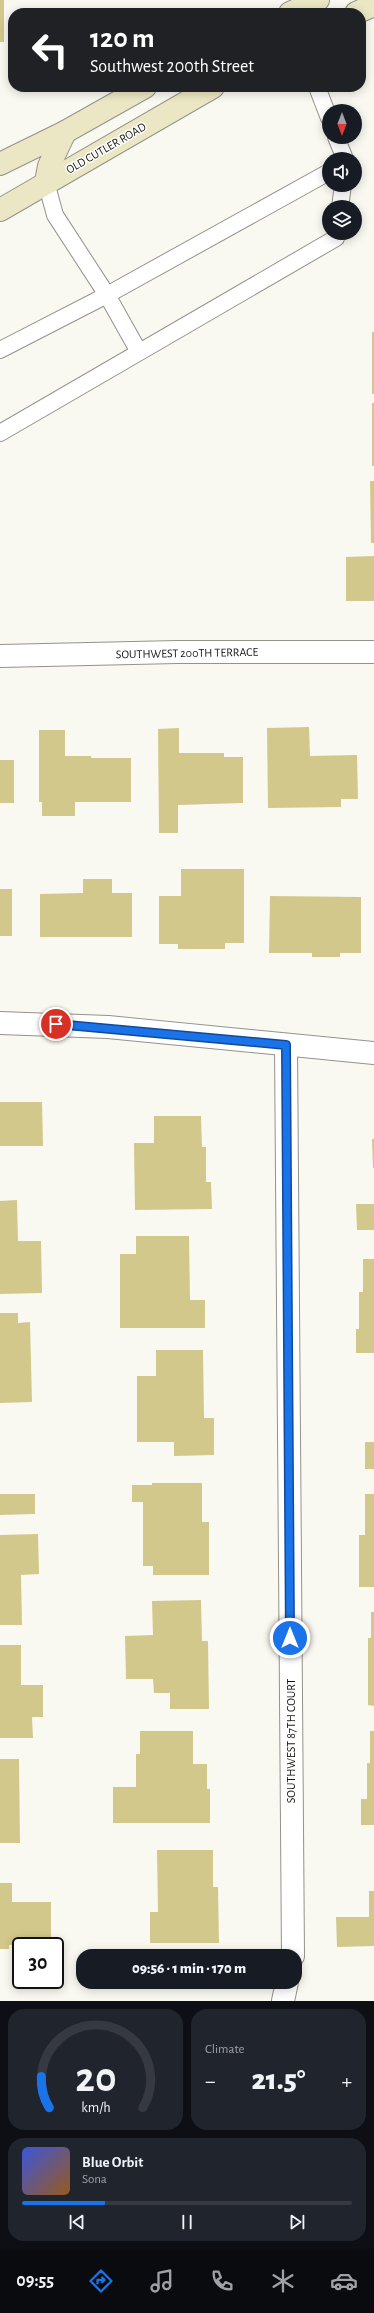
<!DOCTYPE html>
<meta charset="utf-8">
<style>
body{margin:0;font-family:"Alegreya Sans",sans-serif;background:#20242c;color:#f1f3f6;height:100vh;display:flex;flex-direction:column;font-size:15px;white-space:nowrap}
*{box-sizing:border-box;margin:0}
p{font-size:13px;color:#9ea1a6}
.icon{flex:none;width:22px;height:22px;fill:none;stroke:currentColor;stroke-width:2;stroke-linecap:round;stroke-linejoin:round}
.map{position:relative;height:2001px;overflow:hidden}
.details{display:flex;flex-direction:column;gap:8px;padding:8px;background:#0d0f14;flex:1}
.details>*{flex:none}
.banner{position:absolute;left:8px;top:8px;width:358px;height:84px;border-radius:16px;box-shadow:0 2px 10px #0003;background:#202124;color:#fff;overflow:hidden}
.needle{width:26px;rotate:180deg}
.fabs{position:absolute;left:322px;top:104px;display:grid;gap:8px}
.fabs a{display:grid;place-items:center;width:40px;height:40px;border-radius:50%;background:#171b24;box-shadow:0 2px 10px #0003;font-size:20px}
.speed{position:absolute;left:12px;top:1937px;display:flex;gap:8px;font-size:20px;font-weight:700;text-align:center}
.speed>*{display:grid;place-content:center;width:52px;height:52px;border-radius:50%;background:#171b24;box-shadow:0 2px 10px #0003;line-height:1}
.speed .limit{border:2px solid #111;border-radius:6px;background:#fff;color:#111}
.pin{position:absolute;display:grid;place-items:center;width:34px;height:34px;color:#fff;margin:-17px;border:2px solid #fff;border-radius:50%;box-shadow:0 1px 4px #0007}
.me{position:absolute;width:44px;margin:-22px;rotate:0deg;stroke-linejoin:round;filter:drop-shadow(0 0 3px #0008)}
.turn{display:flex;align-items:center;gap:14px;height:84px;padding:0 16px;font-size:18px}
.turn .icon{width:52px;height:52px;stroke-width:2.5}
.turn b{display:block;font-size:28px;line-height:34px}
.big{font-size:30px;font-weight:800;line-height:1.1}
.details .tile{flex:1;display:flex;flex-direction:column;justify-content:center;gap:6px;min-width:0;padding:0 14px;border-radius:16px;background:#20242c}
.details .dial{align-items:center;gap:0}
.dial svg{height:104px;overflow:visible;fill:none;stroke:#363941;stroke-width:7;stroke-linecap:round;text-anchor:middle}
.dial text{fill:#f1f3f6;stroke:none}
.song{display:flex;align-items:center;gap:12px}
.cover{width:48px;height:48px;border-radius:6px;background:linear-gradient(135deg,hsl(230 70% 55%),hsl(30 70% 35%))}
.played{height:4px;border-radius:2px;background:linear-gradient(90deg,#1a73e8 25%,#363941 25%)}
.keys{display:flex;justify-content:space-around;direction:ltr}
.heat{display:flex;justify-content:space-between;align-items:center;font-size:22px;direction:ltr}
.details .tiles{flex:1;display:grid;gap:8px;grid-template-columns:1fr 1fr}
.tile:last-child{grid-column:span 2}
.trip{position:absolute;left:76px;top:1949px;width:226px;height:40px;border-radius:16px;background:#171b24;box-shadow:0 2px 10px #0003;font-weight:800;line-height:40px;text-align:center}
.menu{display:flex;height:64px;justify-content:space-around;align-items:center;background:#090b0e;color:#9ea1a6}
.menu .icon{width:28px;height:28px}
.menu .on{color:#1a73e8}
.menu b{font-size:18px;color:#f1f3f6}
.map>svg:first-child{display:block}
</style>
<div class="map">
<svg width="374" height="2001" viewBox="0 0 374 2001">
<rect width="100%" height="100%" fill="#faf9f1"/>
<g fill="#d2c88b">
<rect x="0" y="0" width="4" height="42"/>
<rect x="372" y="332" width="2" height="62"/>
<rect x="372" y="403" width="2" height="63"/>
<polygon points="370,481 374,481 374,543 371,543"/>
<polygon points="374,556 374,601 346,601 346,557"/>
<polygon points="309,727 310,756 357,755 358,799 341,799 341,807 268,808 267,728"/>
<polygon points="179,728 179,753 224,753 224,757 243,757 243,803 178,805 178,833 159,833 158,729"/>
<polygon points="39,730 65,730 65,756 91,756 91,758 131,758 131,802 75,802 75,816 42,816 42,802 39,802"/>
<rect x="0" y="760" width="14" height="43"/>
<polygon points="181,869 244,869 244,943 225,943 225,949 178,949 178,944 159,944 159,896 181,896"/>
<polygon points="83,879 112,879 112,893 132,893 132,937 40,937 40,894 83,893"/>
<rect x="0" y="889" width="12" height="47"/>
<polygon points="270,896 361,897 361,953 340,953 340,957 312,957 312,953 269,953"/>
<polygon points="0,1102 42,1102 43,1146 0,1146"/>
<polygon points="154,1116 201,1116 202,1147 206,1147 206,1182 211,1182 212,1209 135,1210 134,1143 154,1143"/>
<polygon points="372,1139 374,1139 374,1168 373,1168"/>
<polygon points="17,1200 18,1241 41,1241 42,1293 0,1294 0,1201"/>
<polygon points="356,1204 374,1204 374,1230 357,1230"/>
<polygon points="136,1236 189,1236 190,1300 205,1300 205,1328 120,1328 120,1254 136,1254"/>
<polygon points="363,1259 374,1259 374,1353 356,1353 356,1329 359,1329 359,1292 363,1292"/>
<polygon points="0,1313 18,1313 18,1323 30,1322 32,1402 0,1403"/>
<polygon points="156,1350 203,1350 204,1418 214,1418 214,1455 174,1456 174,1442 137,1442 137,1376 156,1376"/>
<rect x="365" y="1442" width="9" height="27"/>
<polygon points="152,1483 202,1483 202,1522 209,1522 209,1575 153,1575 153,1566 143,1566 143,1502 132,1502 132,1485 152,1485"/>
<polygon points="0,1494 35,1494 35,1514 0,1515"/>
<polygon points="365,1494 374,1494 374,1587 359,1587 359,1535 365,1535"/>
<polygon points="38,1534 39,1574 21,1575 22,1625 0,1625 0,1535"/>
<polygon points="201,1600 202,1641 208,1641 209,1709 170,1709 170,1693 154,1693 153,1679 126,1679 125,1636 153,1635 152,1601"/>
<polygon points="371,1612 374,1612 374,1706 368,1705 368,1638 371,1638"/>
<polygon points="0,1645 21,1645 21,1685 43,1685 43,1717 32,1717 33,1738 0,1738"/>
<polygon points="140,1731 193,1731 193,1764 207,1764 207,1789 210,1789 210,1823 113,1823 113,1787 136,1787 136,1754 140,1754"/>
<polygon points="370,1731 374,1731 374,1825 361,1825 361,1799 367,1799 367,1763 370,1763"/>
<polygon points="0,1759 19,1759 20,1843 0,1843"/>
<polygon points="157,1850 213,1850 213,1887 218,1887 219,1943 150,1943 150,1912 158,1912"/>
<polygon points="0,1883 12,1883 12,1902 51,1902 51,1945 9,1945 9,1949 0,1949"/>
<polygon points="369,1891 374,1891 374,1946 337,1947 336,1917 369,1917"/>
</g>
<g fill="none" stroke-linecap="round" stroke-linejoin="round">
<g stroke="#93928b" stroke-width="18">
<g id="service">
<polyline points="317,87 329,118"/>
<polyline points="336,137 345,159"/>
<polyline points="46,182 55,215 107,295 139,352"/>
<polyline points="340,207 343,185"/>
<polyline points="0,350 107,295 329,172"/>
<polyline points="0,433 336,238 336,233"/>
</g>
</g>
<g stroke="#93928b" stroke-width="24">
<g id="minor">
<polyline points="0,656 177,652 374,652"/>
<polyline points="0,1023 108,1027 374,1053"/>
<polyline points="286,1045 293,1956"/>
<polyline points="283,2001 287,1982"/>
</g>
</g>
<g stroke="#93928b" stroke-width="24">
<g id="secondary">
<polyline points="290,13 318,0"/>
<polyline points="356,13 374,5"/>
<polyline points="0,164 65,132 145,87"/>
<polyline points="46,182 49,166 65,132"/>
<polyline points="0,210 213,87"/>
</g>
</g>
<use href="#service" stroke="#fff" stroke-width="16"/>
<use href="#minor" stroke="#fff" stroke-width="22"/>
<use href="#secondary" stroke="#ebe6c3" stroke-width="22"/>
</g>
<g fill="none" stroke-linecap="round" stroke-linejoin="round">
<g stroke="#114b97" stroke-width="10">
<polyline id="route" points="56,1024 286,1045 290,1638"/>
</g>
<use href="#route" stroke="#1a73e8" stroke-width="7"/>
</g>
<g text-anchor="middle" stroke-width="3" stroke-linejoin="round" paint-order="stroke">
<g font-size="12" fill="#161613" stroke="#fff">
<text transform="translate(106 148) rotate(-30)" y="4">OLD CUTLER ROAD</text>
<text transform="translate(187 653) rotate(-1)" y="4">SOUTHWEST 200TH TERRACE</text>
<text transform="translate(291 1741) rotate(-90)" y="4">SOUTHWEST 87TH COURT</text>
</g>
</g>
</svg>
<div class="fabs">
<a><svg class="needle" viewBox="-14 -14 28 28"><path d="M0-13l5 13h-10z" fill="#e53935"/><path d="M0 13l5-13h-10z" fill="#9ea1a6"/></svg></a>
<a><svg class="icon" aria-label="sound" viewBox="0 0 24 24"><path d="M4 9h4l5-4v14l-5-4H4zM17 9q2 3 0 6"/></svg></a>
<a><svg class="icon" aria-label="layers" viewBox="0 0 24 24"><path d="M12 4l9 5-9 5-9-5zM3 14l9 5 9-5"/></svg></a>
</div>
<div class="speed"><div class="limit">30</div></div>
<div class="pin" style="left:56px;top:1024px;background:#d93025"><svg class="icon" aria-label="arrive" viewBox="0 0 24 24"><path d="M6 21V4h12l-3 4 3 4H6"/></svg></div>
<svg class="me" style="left:290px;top:1638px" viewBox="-20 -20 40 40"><circle r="17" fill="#1a73e8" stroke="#fff" stroke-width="3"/><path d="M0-11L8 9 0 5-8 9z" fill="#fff"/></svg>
<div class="trip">09:56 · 1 min · 170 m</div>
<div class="banner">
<div class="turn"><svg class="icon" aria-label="left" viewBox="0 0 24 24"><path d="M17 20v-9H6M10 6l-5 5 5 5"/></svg><div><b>120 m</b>Southwest 200th Street</div></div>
</div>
</div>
<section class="details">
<div class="tiles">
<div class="tile dial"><svg viewBox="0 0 100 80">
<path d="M14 69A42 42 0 1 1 86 69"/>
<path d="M14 69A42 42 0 0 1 8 45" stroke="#1a73e8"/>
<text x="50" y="56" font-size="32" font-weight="700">20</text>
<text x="50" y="72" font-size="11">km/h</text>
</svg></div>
<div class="tile"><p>Climate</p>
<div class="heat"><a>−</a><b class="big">21.5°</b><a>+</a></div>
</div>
<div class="tile">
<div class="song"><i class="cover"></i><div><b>Blue Orbit</b><p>Sona</p></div></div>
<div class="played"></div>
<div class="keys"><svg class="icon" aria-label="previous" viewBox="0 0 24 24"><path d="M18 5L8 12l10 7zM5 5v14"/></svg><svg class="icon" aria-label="pause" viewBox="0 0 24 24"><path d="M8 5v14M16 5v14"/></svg><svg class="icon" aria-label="next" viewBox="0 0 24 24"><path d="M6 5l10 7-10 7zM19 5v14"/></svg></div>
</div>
</div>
</section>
<nav class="menu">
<b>09:55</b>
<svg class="icon on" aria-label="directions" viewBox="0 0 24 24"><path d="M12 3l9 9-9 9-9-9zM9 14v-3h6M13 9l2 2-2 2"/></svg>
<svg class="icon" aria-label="music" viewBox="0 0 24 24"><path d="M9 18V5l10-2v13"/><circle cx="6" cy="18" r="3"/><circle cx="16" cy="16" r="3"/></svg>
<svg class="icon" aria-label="phone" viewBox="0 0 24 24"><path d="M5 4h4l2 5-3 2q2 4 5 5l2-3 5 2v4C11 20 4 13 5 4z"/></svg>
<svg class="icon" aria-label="climate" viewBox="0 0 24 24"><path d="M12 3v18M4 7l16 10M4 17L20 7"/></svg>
<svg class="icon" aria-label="car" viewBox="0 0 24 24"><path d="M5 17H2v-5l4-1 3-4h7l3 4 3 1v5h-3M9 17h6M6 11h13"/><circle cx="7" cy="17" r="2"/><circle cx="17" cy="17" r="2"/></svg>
</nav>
